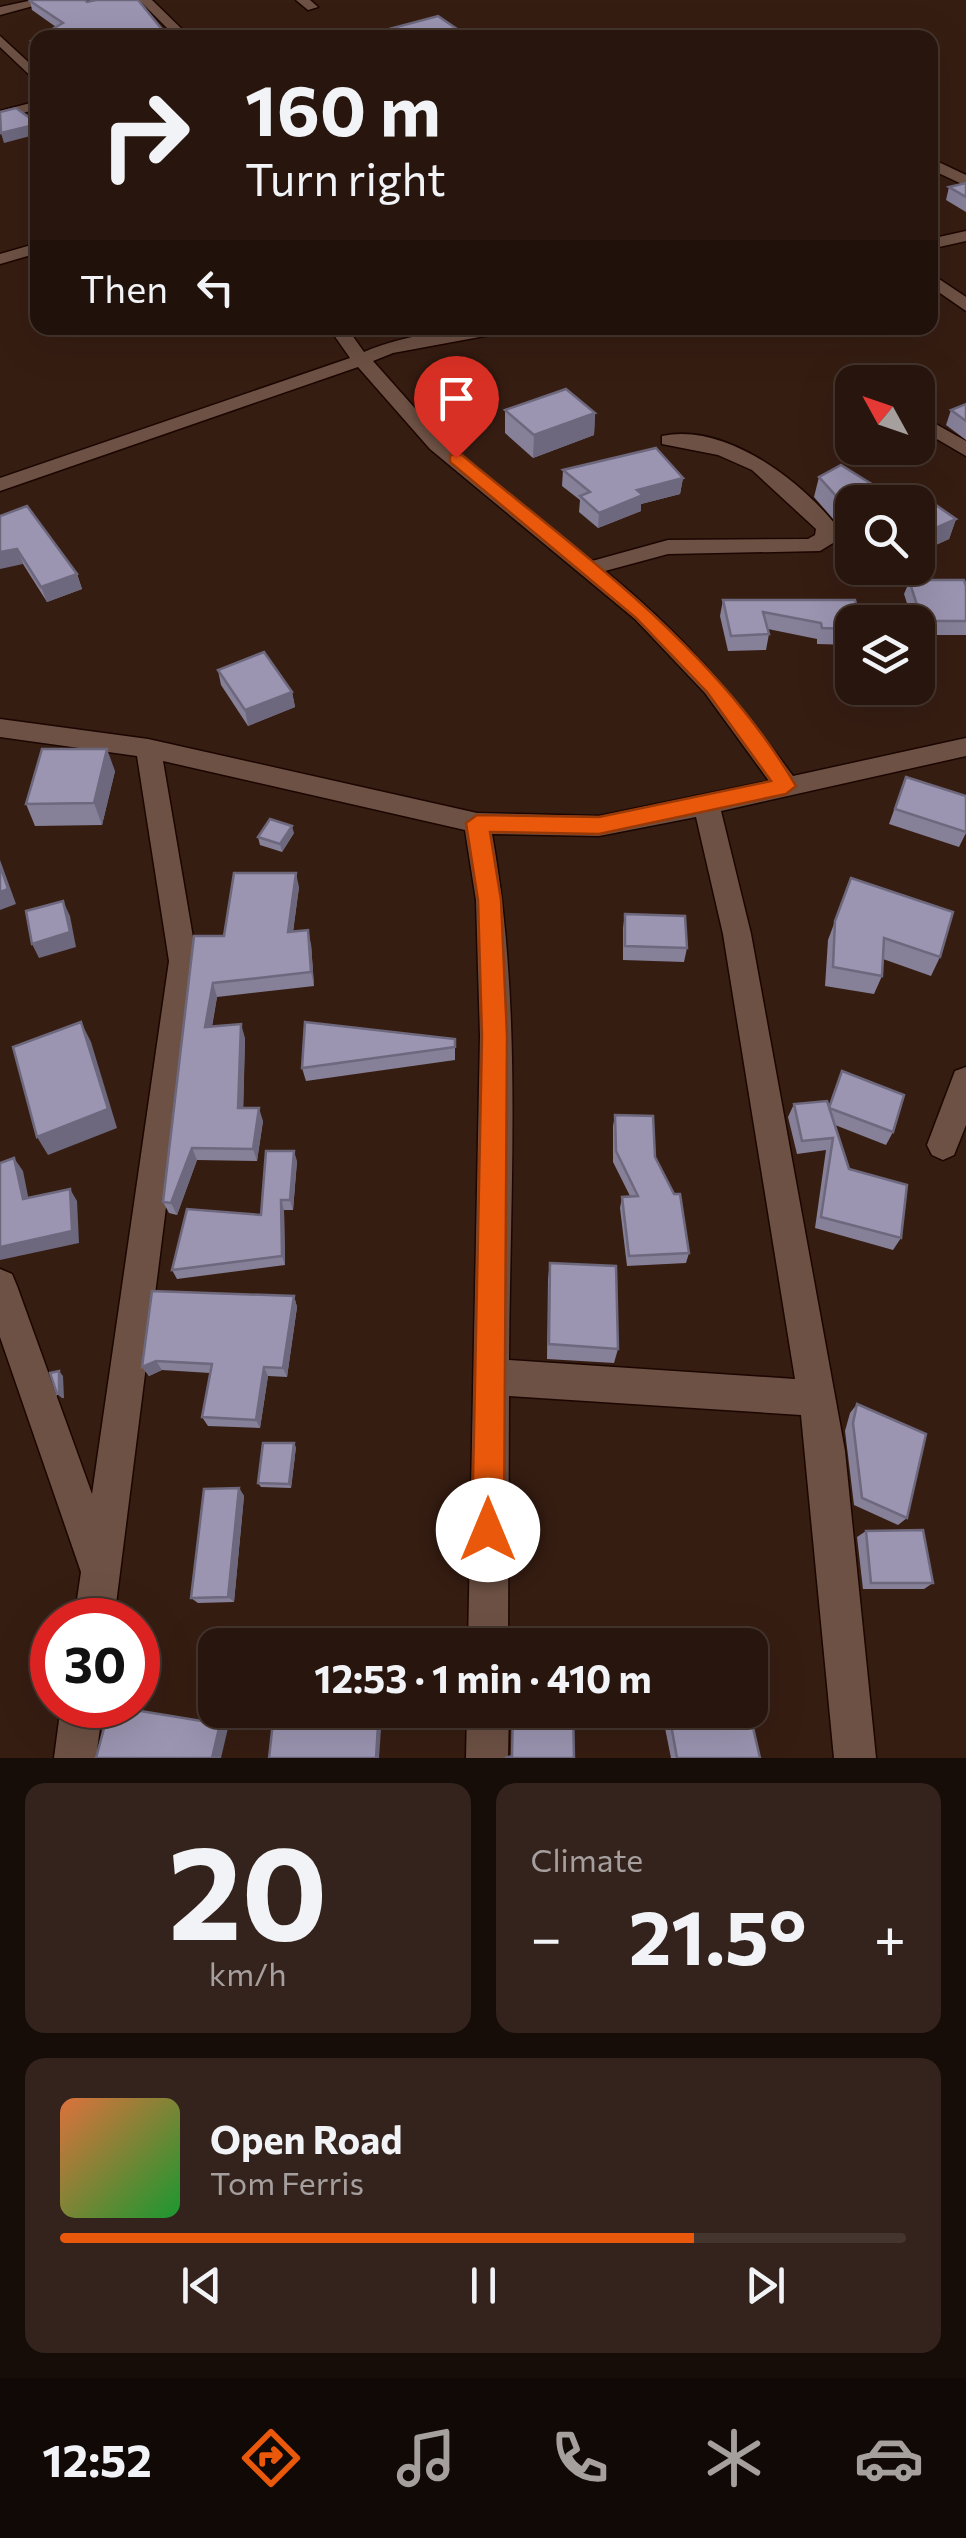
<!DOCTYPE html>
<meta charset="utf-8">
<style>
body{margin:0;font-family:Commissioner,sans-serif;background:#34231c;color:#f1f3f6;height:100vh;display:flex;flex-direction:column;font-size:38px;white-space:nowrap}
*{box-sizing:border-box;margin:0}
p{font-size:32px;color:#a59f9e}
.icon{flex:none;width:55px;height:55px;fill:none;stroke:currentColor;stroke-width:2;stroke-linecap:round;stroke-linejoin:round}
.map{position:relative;height:1758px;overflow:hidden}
.drawer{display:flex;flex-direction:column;gap:25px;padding:25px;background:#160c08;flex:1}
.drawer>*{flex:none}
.guide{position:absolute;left:30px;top:30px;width:908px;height:305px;border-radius:20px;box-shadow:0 10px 40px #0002,0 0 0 2px #44352e;background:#28160e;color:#f1f3f6;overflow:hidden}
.needle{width:65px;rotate:310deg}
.controls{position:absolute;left:835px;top:365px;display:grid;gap:20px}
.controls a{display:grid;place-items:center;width:100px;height:100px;border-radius:20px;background:#28160e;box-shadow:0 10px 40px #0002,0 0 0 2px #44352e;font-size:50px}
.speed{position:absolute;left:30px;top:1598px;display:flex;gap:20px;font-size:50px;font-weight:700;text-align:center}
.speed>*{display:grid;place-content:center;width:130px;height:130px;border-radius:50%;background:#28160e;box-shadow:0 10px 40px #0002,0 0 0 2px #44352e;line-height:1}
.speed .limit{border:15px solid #d22;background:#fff;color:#111}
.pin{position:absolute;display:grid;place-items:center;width:85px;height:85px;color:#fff;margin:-102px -42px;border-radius:50% 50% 50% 0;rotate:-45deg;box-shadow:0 0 10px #0007}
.pin .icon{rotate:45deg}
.me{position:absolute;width:110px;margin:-55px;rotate:0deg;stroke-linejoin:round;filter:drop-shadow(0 0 8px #0008)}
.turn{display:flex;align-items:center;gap:35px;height:210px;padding:0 50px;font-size:45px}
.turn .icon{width:130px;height:130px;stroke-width:2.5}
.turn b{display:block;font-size:70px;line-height:85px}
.then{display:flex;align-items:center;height:95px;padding:0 50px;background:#0003;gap:20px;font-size:38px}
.big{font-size:75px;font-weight:700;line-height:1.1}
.drawer .tile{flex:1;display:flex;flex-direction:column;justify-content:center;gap:15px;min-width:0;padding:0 35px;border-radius:20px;background:#34231c}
.drawer .dial{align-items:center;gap:0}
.dial b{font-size:130px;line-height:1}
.song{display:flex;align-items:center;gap:30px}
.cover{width:120px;height:120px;border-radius:15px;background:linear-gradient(135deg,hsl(20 70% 55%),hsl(130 70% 35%))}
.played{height:10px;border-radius:5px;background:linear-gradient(90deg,#ea580c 75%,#44352e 75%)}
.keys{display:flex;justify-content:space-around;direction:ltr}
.heat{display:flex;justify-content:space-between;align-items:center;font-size:55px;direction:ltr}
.drawer .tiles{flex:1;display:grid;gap:25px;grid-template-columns:1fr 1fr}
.tile:last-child{grid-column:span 2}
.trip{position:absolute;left:198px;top:1628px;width:570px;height:100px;border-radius:20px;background:#28160e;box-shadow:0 10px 40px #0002,0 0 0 2px #44352e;font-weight:700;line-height:100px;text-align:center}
.dock{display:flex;height:160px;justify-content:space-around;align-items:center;background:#100906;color:#a59f9e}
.dock .icon{width:70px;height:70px}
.dock .current{color:#ea580c}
.dock b{font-size:45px;color:#f1f3f6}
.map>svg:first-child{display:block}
</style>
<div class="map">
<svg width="966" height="1758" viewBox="0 0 966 1758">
<rect width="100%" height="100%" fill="#361d12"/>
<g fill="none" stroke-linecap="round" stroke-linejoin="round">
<g stroke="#1c0601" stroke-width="3">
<g id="minor">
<polygon points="33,0 55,0 0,15 0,7"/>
<polygon points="139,0 152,0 191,38 177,38"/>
<polygon points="296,0 310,0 318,7 308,10"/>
<polygon points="0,36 38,71 38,83 0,47"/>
<polygon points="38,101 38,109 0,119 0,111"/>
<polygon points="930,158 966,175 966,186 930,169"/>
<polygon points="966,231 966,241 930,249 930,239"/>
<polygon points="38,243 38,253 0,264 0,254"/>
<polygon points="930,273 966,297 966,311 930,286"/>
<path d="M 329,328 L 347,328 L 364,352 C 408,333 462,328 510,328 L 501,333 L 393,353 L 373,361 L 444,441 L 592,561 L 668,540 L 808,539 L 815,535 L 816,529 L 752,470 L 718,455 L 662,444 L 662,436 C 725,422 802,481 838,528 L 833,543 L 820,551 L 668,554 L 605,571 C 683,634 734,696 793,776 L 966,738 L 966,756 L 721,811 L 751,934 L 845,1451 L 876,1758 L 834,1758 L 801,1415 L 509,1396 L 508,1645 L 468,1645 L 480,1036 L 476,900 L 465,830 L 163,761 L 197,961 L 114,1620 L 74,1620 L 81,1572 L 0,1337 L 0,1269 L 12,1274 L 17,1286 L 92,1494 L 169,961 L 137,756 L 0,737 L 0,719 L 148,739 L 477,813 L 599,816 L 769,781 L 705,693 L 635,619 L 430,449 L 358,367 L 0,491 L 0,478 L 350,358 ZM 696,817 L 723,934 L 795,1379 L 509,1360 C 510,1186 523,1006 492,834 L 599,836 Z"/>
<polygon points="918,414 966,441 966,456 918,428"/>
<polygon points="966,1067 966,1125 954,1155 943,1160 932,1155 927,1145 955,1071"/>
<polygon points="61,1705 103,1705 96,1758 54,1758"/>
<polygon points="467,1710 509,1710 508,1758 466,1758"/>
</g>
</g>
<use href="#minor" fill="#6d5144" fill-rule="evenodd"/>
</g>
<g fill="#868099">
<polygon points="138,0 38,38 38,55 33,51 31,41 56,27 32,10 30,1 87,2"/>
<polygon points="966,183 966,212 946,200 949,187"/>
<polygon points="966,404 966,440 946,425 951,410"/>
<polygon points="505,410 595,413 594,435 533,458 505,433"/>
<polygon points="841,465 891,496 910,487 956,519 949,539 920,552 926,567 921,580 964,580 966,586 966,635 918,635 918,622 913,622 904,594 910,580 894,568 918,568 918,502 852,502 852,536 841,528 814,497 819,477"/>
<polygon points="563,470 683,478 680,494 641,504 641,511 598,528 579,512 580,500 562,486"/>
<polygon points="0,516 77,574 82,589 47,602 23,564"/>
<polygon points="723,600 852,622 852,645 817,644 817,639 768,629 769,634 766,650 728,651 720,616"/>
<polygon points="218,670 292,692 295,707 248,726 221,685"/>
<polygon points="115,771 102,825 35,826 26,804"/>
<polygon points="906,777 966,796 966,833 959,847 889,824"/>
<polygon points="294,833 282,852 260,845 258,837"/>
<polygon points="851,878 940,957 931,976 883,959 882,976 874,994 825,986 828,940"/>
<polygon points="299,887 293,932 311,944 314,986 217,997 212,1027 245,1038 243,1108 263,1121 257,1161 197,1160 177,1215 169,1213 163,1202 224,936"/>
<polygon points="625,914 687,948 684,962 623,960 623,928"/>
<polygon points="455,1039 455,1060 306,1081 302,1068"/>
<polygon points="842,1071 893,1132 886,1145 835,1125 849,1169 901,1238 893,1250 815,1228 826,1150 797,1154 788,1117 794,1104 829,1105"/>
<polygon points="615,1115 655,1157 689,1253 686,1263 627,1266 620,1208 622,1197 630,1196 613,1162 613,1126"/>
<polygon points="297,1161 293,1210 284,1210 285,1265 177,1279 172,1270 261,1215"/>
<polygon points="550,1263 618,1349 614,1363 547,1359 548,1279"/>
<polygon points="294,1296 297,1307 287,1377 268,1376 260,1428 208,1426 202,1417 210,1373 162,1370 149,1376 142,1367"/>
<polygon points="857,1404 907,1518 898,1525 854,1505 845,1431 850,1413"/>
<polygon points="296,1447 291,1488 261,1487 258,1483"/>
<polygon points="239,1488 244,1496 234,1602 198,1603 191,1598"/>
<polygon points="866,1531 933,1583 924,1589 863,1589 857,1537"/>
<polygon points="670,1719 760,1758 671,1758 664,1723"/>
</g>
<g fill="#6d687d">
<polygon points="38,124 38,134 4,143 1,133"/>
<polygon points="595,413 594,435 533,458 534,435"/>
<polygon points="683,478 680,494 641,504 641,511 598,528 599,513 637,490"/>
<polygon points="956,519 949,539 918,553 918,536"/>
<polygon points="17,549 23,564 0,569 0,552"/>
<polygon points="77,574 82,589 47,602 41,587"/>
<polygon points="292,692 295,707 248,726 245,710"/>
<polygon points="107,749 115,771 102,825 94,803"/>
<polygon points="292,826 294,833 282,852 280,844"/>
<polygon points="0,860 16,904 0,910"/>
<polygon points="296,873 299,887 291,946 288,932"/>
<polygon points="63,901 70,916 76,947 39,958 32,944"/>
<polygon points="308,930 311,944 314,986 311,972"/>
<polygon points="213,983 217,997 209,1041 205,1027"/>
<polygon points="81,1022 91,1042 117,1128 48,1155 37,1137"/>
<polygon points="241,1024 245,1038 243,1121 238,1108"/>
<polygon points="259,1108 263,1121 257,1161 253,1149"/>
<polygon points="192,1148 197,1160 177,1215 171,1203"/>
<polygon points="294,1151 297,1161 293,1210 290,1200"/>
<polygon points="14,1158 23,1171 31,1211 23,1199"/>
<polygon points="70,1189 77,1201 79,1243 0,1260 0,1247"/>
<polygon points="281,1200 284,1210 285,1265 282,1256"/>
<polygon points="294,1296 297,1307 287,1377 283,1368"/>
<polygon points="156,1361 162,1370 149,1376 142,1367"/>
<polygon points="264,1367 268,1376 260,1428 256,1420"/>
<polygon points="59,1371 63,1376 64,1398 62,1398 57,1394"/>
<polygon points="294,1443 296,1447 291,1488 289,1484"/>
<polygon points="239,1488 244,1496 234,1602 228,1597"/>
<polygon points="220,1724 228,1728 221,1758 212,1758"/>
<polygon points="378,1725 381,1729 379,1758 376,1758"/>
</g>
<g fill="#9c95b2" stroke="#6d687d" stroke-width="2.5">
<polygon points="32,0 85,0 87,2 96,0 138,0 169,38 38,38 38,48 31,41 63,23 30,1"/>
<polygon points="438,16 470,38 375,38 370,34"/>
<polygon points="16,108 38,124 1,133 0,112"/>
<polygon points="966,183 966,197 949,187"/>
<polygon points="566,389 595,413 534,435 505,410"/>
<polygon points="966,404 966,421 951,410"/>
<polygon points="656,448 683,478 637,490 643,495 599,513 580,496 590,492 563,470"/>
<polygon points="841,465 891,496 910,487 956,519 918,536 918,502 852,502 852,512 847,508 819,477"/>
<polygon points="27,506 77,574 41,587 17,549 0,552 0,516"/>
<polygon points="918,547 926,567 918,561"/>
<polygon points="909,580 964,580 966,586 966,621 922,621"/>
<polygon points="723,600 855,600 860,622 852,622 852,629 822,628 821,623 763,612 769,634 731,636"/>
<polygon points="264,652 292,692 245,710 218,670"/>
<polygon points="42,749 107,749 94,803 26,804"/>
<polygon points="906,777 966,796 966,832 895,809"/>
<polygon points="270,819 292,826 280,844 258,837"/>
<polygon points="0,865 8,889 0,892"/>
<polygon points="234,873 296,873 288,932 308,930 311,972 213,983 205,1027 241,1024 238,1108 259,1108 253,1149 192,1148 171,1203 163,1202 194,936 224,936"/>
<polygon points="851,878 953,912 940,957 884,938 882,976 833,967 835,921"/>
<polygon points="63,901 70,932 32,944 26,911"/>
<polygon points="625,914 685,916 687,948 625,946"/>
<polygon points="81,1022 108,1109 37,1137 13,1047"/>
<polygon points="305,1022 455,1039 455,1047 302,1068"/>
<polygon points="842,1071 904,1095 893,1132 829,1108"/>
<polygon points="827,1101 849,1169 907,1185 901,1238 821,1217 833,1138 802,1141 794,1104"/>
<polygon points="615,1115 653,1116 655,1157 674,1194 680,1194 689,1253 629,1256 622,1197 638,1196 616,1151"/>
<polygon points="266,1151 294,1151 290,1200 281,1200 282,1256 172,1270 187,1209 261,1215"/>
<polygon points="14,1158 23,1199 70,1189 72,1231 0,1247 0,1163"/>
<polygon points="550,1263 616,1266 618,1349 549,1344"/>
<polygon points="152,1291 294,1296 283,1368 264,1367 256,1420 202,1417 212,1364 156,1361 142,1367"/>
<polygon points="59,1371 59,1393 57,1394 50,1373"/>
<polygon points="857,1404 926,1434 907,1518 862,1498 853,1423"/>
<polygon points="263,1443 294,1443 289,1484 258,1483"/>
<polygon points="239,1488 228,1597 191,1598 204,1489"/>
<polygon points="923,1530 933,1583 871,1583 866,1531"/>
<polygon points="110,1706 220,1724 212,1758 96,1758"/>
<polygon points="513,1710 573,1710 574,1758 505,1758 512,1756"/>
<polygon points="718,1710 749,1710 760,1758 677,1758 670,1719"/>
<polygon points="273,1722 378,1725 376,1758 269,1758"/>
</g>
<path fill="#ea580c" stroke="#983908" stroke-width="2.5" d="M 450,455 L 462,455 C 582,554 716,649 796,786 L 786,794 L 599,834 L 490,832 L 501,900 L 507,1036 L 504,1530 L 499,1541 L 488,1546 L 477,1541 L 472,1530 L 482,1036 L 478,900 L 466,823 L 477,815 L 599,817 L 771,781 L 707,692 L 636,618 L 450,462 Z"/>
</svg>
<div class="controls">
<a><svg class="needle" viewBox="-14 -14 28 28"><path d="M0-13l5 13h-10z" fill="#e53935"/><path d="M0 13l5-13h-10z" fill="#a59f9e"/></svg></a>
<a><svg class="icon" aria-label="search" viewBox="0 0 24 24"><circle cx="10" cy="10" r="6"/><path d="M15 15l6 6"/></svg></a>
<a><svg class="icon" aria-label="layers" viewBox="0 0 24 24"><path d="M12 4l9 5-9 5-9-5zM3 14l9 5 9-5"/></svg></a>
</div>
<div class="speed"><div class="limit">30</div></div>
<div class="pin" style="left:456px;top:458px;background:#d93025"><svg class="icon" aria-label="arrive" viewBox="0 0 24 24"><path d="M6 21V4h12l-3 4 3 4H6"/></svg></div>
<svg class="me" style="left:488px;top:1530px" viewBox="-20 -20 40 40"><circle r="19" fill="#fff"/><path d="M0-13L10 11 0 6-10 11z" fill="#ea580c"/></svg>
<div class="trip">12:53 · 1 min · 410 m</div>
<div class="guide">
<div class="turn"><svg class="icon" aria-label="right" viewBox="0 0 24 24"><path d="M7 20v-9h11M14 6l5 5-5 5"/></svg><div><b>160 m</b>Turn right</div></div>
<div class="then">Then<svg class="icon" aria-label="left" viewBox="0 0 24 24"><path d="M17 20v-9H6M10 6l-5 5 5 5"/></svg></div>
</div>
</div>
<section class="drawer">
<div class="tiles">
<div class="tile dial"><b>20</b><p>km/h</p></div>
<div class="tile"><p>Climate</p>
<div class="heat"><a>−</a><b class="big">21.5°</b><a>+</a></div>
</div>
<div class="tile">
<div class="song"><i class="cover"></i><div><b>Open Road</b><p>Tom Ferris</p></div></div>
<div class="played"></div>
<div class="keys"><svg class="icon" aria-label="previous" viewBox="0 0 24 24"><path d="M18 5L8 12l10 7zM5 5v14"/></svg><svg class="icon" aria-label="pause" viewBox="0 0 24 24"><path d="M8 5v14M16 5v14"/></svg><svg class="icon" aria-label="next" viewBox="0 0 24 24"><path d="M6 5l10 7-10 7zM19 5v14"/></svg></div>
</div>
</div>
</section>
<nav class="dock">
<b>12:52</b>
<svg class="icon current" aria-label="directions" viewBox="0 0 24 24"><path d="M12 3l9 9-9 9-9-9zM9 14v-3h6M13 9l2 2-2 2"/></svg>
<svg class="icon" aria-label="music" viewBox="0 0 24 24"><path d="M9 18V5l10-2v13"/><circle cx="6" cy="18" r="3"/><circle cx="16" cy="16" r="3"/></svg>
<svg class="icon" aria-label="phone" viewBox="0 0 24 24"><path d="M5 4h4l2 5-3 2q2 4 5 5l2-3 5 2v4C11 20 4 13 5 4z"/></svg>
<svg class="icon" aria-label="climate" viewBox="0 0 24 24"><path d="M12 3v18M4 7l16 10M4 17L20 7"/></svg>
<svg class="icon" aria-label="car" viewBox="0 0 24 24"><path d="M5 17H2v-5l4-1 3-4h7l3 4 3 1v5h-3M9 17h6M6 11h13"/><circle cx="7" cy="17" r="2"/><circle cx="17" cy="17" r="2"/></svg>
</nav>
